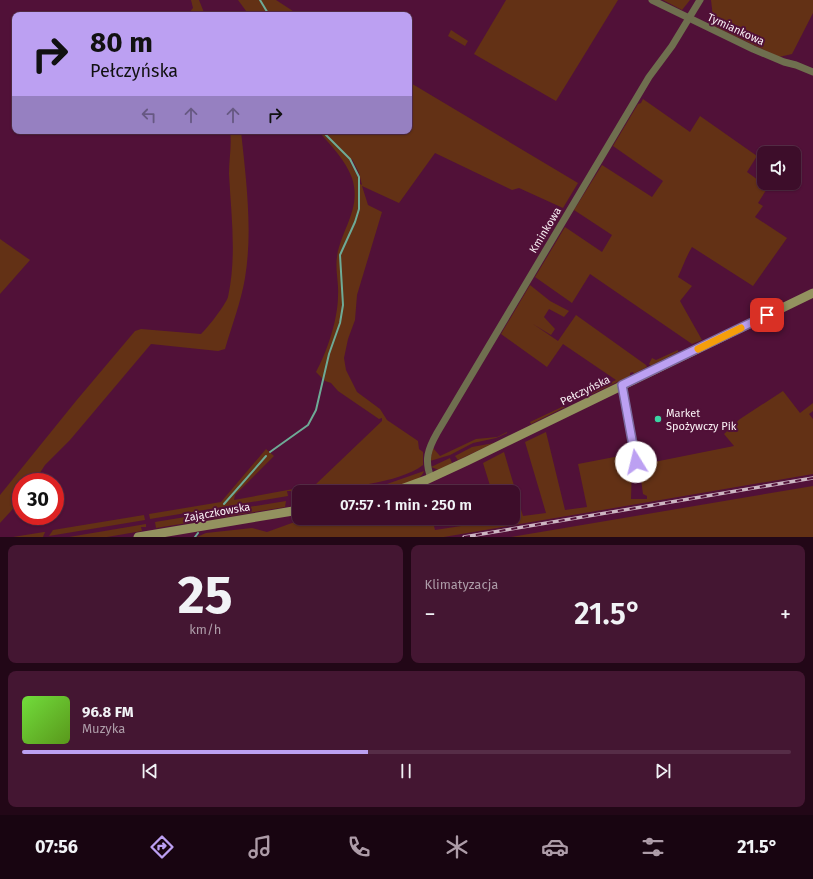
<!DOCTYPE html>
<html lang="pl">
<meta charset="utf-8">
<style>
body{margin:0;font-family:"Fira Sans",sans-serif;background:#441632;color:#f1f3f6;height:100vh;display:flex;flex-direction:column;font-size:15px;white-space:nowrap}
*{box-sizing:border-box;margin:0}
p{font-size:13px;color:#ad9ca8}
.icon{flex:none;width:22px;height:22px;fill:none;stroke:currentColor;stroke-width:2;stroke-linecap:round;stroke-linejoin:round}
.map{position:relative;height:537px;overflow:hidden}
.panel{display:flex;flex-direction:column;gap:8px;padding:8px;background:#220717;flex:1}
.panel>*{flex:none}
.hud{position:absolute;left:12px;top:12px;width:400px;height:122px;border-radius:8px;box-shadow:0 1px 3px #0004,0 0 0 1px #562d47;background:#bca0f2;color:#111;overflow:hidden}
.tools{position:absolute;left:757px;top:146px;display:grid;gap:8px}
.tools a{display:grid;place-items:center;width:44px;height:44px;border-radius:8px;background:#3d0d2a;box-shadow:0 1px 3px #0004,0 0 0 1px #562d47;font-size:20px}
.speed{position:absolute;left:12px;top:473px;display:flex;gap:8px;font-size:20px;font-weight:700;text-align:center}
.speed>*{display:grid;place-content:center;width:52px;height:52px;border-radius:50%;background:#3d0d2a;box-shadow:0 1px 3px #0004,0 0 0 1px #562d47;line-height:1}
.speed .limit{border:6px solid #d22;background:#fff;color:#111}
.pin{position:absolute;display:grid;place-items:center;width:34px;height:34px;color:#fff;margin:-17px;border-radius:8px;box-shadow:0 2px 6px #0006}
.me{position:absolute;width:44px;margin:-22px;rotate:351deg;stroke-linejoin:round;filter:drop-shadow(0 0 3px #0008)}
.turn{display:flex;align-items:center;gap:14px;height:84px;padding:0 12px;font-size:18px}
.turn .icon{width:52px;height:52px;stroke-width:2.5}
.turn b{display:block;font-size:28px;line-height:34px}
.lanes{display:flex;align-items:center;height:38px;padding:0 12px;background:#0003;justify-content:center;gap:20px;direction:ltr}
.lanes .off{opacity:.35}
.big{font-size:30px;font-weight:600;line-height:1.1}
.panel .card{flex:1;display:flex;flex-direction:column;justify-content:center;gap:6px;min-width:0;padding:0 14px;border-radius:8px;background:#441632}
.panel .dial{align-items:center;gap:0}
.dial b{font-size:52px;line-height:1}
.song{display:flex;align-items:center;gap:12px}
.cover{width:48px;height:48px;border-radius:6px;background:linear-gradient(135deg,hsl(100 70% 55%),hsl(90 70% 35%))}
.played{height:4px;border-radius:2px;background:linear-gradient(90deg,#bca0f2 45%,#562d47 45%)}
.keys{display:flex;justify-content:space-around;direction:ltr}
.heat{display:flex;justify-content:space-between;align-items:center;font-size:22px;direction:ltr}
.panel .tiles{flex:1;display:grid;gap:8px;grid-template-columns:1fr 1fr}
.card:last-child{grid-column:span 2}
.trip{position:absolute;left:292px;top:485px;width:228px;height:40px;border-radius:8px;background:#3d0d2a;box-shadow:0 1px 3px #0004,0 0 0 1px #562d47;font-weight:600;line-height:40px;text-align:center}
.dock{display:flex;height:64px;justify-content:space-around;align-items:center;background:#180511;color:#ad9ca8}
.dock .icon{width:28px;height:28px}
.dock .current{color:#bca0f2}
.dock b{font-size:18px;color:#f1f3f6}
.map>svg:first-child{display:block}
</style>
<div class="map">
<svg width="813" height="537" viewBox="0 0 813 537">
<rect width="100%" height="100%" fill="#511138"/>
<g fill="#633115" fill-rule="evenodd">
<polygon points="191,0 199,0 205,15 187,15 193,8"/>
<polygon points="238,0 276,0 299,15 249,15"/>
<polygon points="506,0 618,0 556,101 474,54"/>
<polygon points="663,0 690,0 682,10"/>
<polygon points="711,0 813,0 813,13 792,54 779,57 714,26"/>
<polygon points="451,30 468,41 465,46 448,36"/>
<path d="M 409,82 L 578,183 L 563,208 L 519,188 L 512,190 L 435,153 L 399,203 L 362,186 L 368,205 L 382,212 L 357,295 L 355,320 L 348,339 L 344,358 L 346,370 L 357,392 L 380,409 L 387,420 L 418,441 L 419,449 L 423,452 L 423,465 C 398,484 344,487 312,492 L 299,492 L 299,494 L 292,495 L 291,491 L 287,491 L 288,496 L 150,519 L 149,514 L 221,502 L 266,449 L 274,456 L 235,495 L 234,500 L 315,485 L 382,421 L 382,418 L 379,419 L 338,391 L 331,383 L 325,381 L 316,372 C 327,352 338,319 338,296 C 339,283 335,270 337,257 C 341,229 362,209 352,178 C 346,161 330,144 318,131 L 409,131 ZM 352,159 L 359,173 L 362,185 L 358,183 L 358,177 L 350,162 Z"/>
<path d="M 643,99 L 690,132 L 700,116 L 757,156 L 747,172 L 768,187 L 758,203 L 763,206 L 755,217 L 787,238 L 753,286 L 692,247 C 686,257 683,266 678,277 L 692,286 L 680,301 L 702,340 L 692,344 L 590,274 L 572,303 L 535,277 L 565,227 L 602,252 L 612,235 L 574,210 L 602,165 L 652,197 L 663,181 L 613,146 L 638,104 L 641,103 Z"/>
<path d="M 230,131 L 241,131 C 246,179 253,230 245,278 C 241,302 232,325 225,349 L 218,351 L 151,344 L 70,440 L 45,465 L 34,482 L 21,482 L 21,500 L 0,523 L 0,495 L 76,401 L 135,331 L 141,329 L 201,334 C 207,329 226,304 228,297 C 237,256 231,214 229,174 C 229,158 232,146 230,131 Z"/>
<polygon points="0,239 30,260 0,294"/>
<polygon points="530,285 550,301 569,311 564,317 549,309 544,317 555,329 551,335 533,324 558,341 576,315 646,365 647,367 634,374 633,372 630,373 630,376 592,394 591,392 616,380 563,344 547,367 501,334"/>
<polygon points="678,350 678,352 651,366 649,364 652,358 656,360"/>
<polygon points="783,391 800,413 813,403 813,411 809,414 813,419 813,474 444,537 197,537 206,533 252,528 267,532 303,519 306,526 314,518 432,518 435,530 500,520 500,518 513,518 513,492 492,492 483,463 504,452 523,516 546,513 525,442 546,432 565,510 587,507 578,464 630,454 632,464 631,499 647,499 647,496 643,494 639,465 734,446 724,434 740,419"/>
<polygon points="564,406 565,407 531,424 530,422"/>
<polygon points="507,432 507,433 496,438 473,443 450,455 430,461 433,448 440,456 476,439 497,437"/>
<polygon points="494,443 458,460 455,456 472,447"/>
<polygon points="450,458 452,463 439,470 431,467"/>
<path d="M 424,471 C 417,492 356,492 336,492 L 387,484 Z"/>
<polygon points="813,486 813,537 511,537"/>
<polygon points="286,501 285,507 156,528 155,522 210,513 211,518 219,517 218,512"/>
<polygon points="144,515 145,520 49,536 53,530"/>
<polygon points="146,524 146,527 141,527 142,531 107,537 69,537"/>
<polygon points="44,532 45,532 43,537 13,537"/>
</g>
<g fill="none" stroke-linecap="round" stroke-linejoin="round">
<g stroke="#6eaa96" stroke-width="2">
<polyline points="260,0 269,15"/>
<polyline points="270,452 308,425 316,410 329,354 340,323 343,305 340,255 355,222 359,209 359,177 350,159 322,131"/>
<polyline points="224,504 266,456"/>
<polyline points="203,520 205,516 215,514"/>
<polyline points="195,537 198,533"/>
</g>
<g stroke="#6f6f4f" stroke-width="7">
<polyline points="652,0 753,49 784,62 796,65 813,72"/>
<polyline points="622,385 636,462"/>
<path d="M 431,478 C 424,460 428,449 437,433 L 649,77 L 672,46 L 700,0"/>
</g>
<g stroke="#93925f" stroke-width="9">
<polyline points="393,492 426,480 467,461 813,293"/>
<polyline points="138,537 299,510"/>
</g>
<g stroke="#cdb6c3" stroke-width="3.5">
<polyline id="rail" points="464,537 813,478"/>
</g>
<use href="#rail" stroke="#511138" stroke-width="2" stroke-dasharray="6" stroke-linecap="butt"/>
</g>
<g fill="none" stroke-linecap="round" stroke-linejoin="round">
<g stroke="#7a689d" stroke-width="10">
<polyline id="route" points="636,462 622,385 767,315"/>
</g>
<use href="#route" stroke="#bca0f2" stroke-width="7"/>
<polyline stroke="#f59e0b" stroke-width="7" points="698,349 741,328"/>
</g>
<circle fill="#3bd4a4" stroke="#511138" stroke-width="1.5" cx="658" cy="419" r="4"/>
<g text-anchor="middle" stroke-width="4" stroke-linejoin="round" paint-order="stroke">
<g font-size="11" fill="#fbf2f6" stroke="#511138">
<text transform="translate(736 29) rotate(25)" y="4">Tymiankowa</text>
<text transform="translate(545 230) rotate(-59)" y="4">Kminkowa</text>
<text transform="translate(585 390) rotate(-26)" y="4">Pełczyńska</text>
<text transform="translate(217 512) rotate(-10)" y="4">Zajączkowska</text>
</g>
<g font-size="11" fill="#fbf2f6" stroke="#511138" text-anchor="start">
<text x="666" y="417">Market<tspan x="666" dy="13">Spożywczy Pik</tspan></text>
</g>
</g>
</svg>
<div class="tools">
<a><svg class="icon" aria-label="sound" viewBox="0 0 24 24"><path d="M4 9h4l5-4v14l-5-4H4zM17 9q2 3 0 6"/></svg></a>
</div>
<div class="speed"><div class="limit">30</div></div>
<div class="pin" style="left:767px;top:315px;background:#d93025"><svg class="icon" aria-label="arrive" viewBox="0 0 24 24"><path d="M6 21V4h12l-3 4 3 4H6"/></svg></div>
<svg class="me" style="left:636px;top:462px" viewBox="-20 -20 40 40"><circle r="19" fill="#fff"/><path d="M0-13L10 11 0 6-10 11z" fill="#bca0f2"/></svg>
<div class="trip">07:57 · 1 min · 250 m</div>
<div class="hud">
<div class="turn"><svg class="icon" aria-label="right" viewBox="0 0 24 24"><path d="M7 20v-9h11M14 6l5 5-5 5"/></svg><div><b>80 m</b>Pełczyńska</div></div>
<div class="lanes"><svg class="icon off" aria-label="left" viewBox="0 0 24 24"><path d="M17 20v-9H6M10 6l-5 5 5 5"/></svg><svg class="icon off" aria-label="ahead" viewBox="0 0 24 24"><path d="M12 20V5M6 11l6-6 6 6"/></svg><svg class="icon off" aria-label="ahead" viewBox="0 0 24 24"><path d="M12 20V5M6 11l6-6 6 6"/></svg><svg class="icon" aria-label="right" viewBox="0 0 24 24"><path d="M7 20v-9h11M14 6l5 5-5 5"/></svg></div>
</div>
</div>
<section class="panel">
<div class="tiles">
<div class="card dial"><b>25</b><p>km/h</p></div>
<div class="card"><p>Klimatyzacja</p>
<div class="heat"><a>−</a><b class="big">21.5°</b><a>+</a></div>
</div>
<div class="card">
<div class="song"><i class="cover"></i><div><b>96.8 FM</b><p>Muzyka</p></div></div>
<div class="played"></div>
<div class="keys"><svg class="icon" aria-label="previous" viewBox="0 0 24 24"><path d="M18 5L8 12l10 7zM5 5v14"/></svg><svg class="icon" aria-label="pause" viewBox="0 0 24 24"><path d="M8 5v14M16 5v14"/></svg><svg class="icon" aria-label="next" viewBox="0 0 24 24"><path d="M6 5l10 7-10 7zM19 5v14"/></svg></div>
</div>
</div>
</section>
<nav class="dock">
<b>07:56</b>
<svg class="icon current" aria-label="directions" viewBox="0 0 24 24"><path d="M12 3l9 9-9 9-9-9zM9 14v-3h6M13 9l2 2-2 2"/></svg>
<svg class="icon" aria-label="music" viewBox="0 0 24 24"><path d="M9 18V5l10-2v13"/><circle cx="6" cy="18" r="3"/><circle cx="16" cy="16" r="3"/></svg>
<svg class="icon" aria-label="phone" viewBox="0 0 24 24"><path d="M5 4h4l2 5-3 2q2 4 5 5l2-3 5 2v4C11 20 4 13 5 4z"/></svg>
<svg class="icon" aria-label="climate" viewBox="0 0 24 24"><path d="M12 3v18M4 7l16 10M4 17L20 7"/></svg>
<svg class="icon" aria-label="car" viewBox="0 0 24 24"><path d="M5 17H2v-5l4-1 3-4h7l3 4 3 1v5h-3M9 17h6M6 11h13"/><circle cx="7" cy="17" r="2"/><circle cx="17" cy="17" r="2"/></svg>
<svg class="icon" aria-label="filters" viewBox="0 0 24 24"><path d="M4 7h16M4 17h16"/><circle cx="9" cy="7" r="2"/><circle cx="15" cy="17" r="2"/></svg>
<b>21.5°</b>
</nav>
